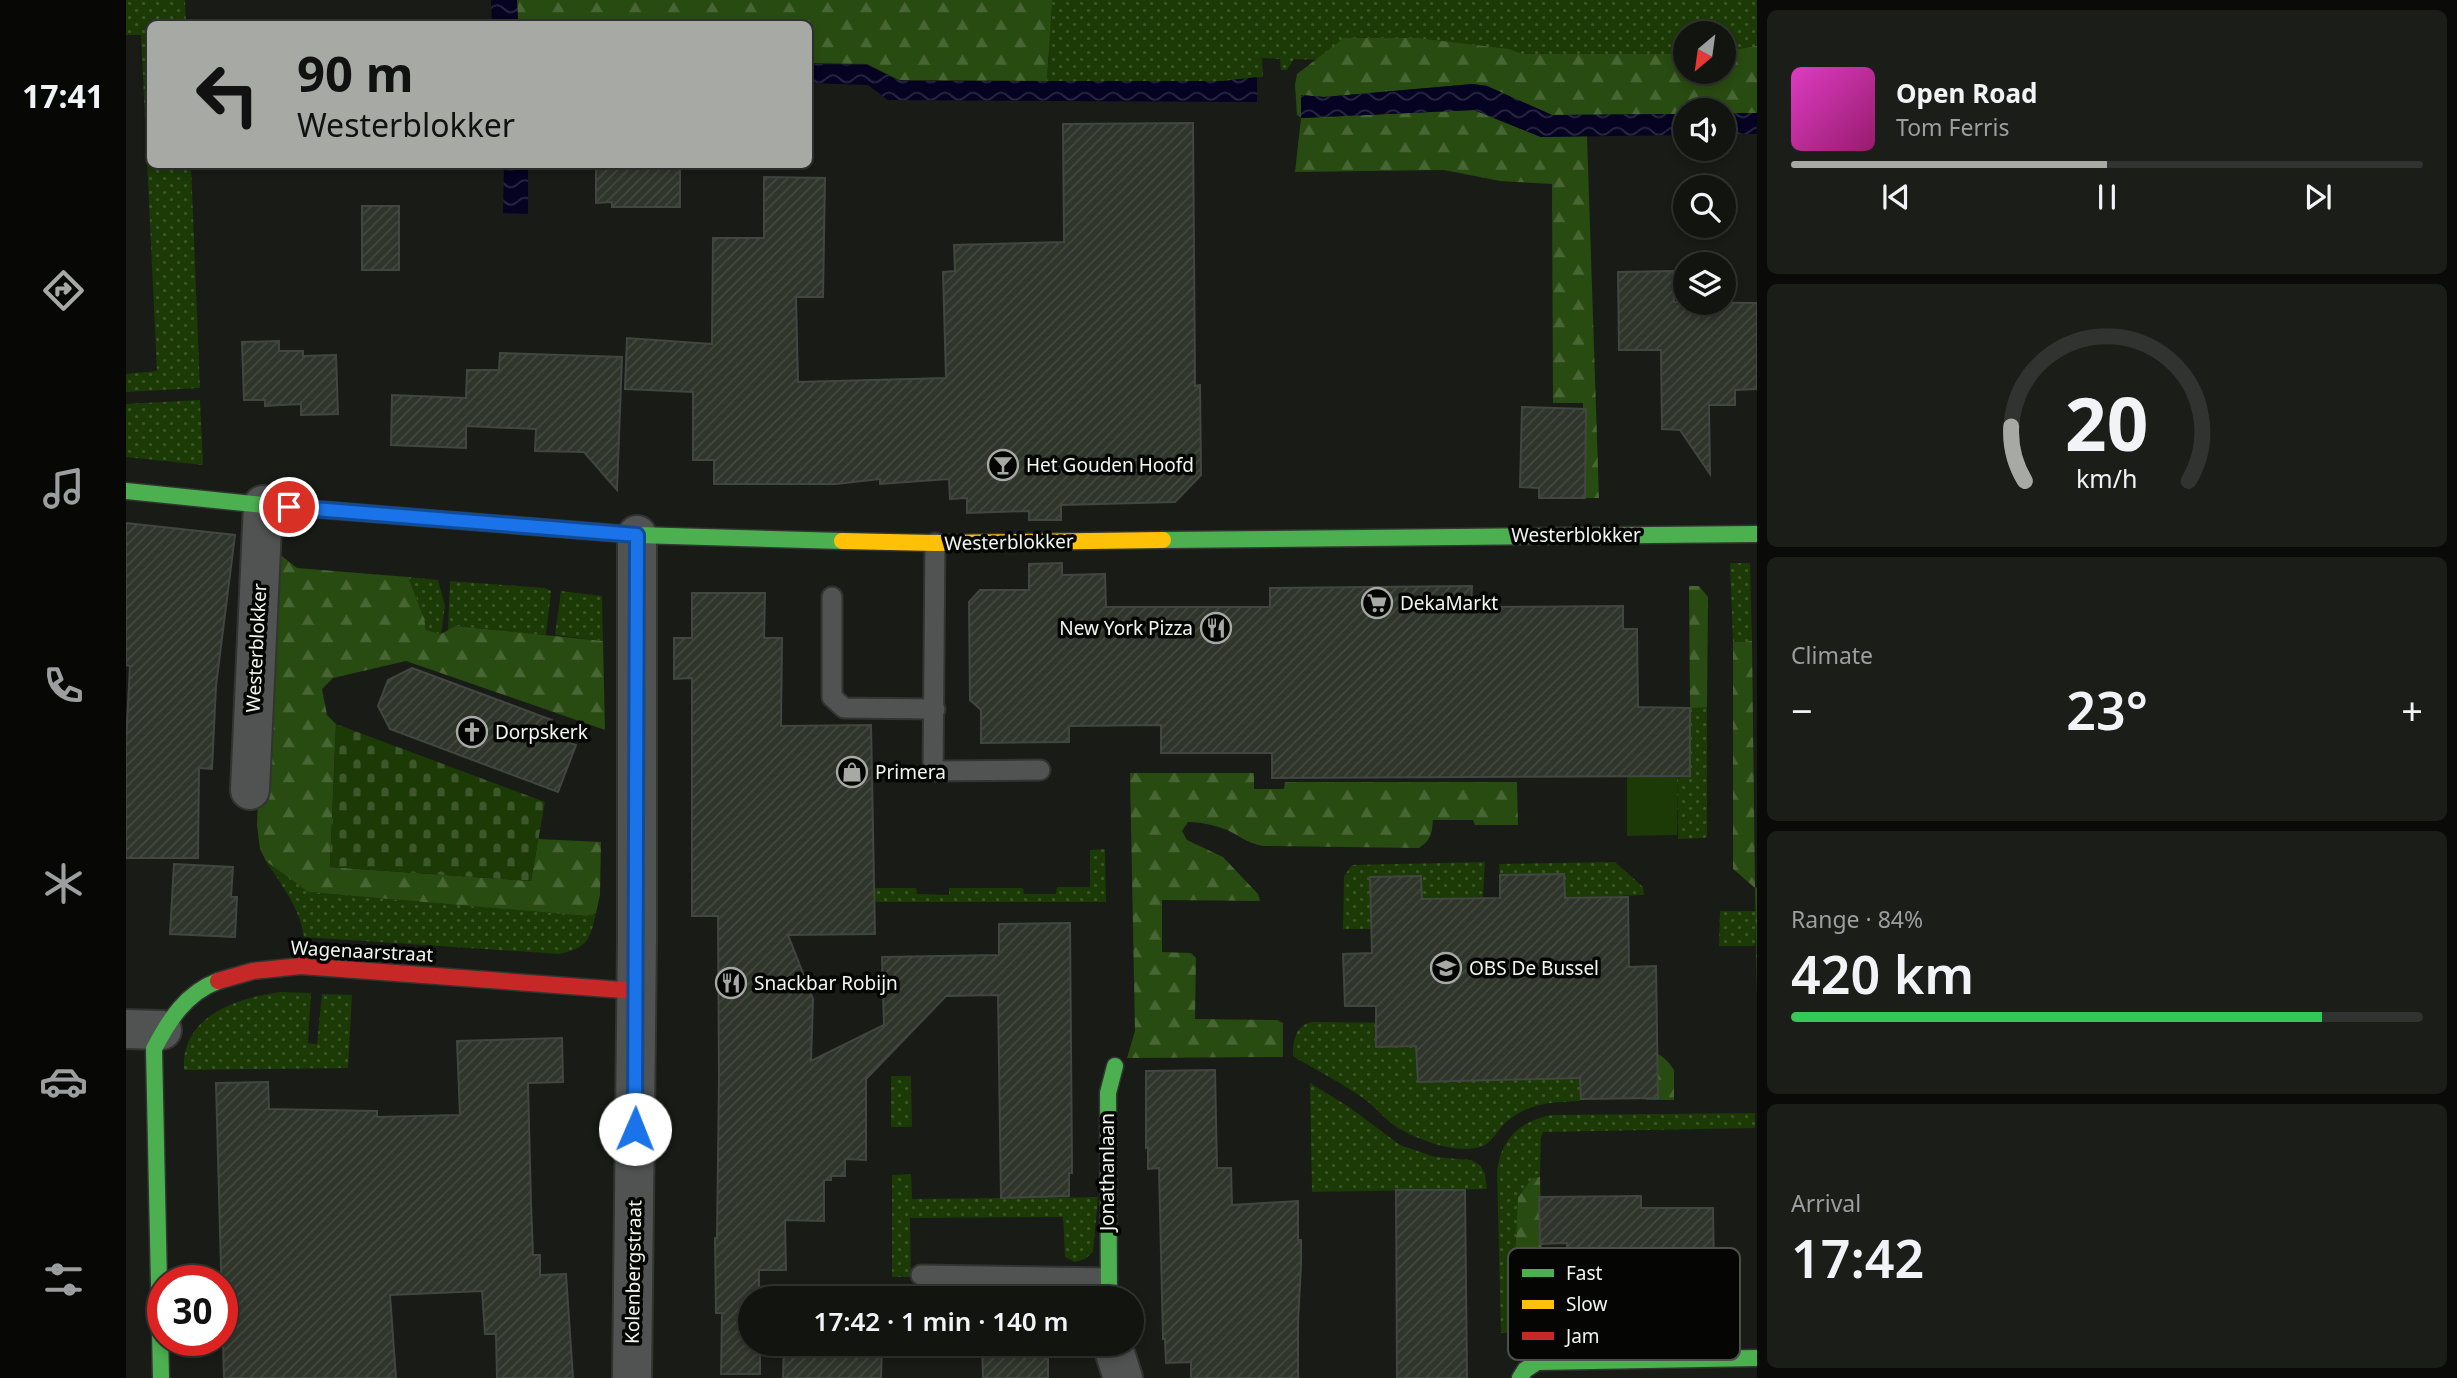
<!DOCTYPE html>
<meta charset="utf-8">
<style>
body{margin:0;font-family:"Noto Sans",sans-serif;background:#1b1d19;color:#f1f3f6;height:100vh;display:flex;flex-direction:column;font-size:26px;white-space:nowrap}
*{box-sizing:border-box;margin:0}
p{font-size:23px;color:#9c9e9f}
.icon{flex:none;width:38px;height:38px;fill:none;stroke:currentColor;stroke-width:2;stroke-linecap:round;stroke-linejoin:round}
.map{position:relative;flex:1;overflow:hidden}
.details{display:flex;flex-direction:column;gap:10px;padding:10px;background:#0a0b09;width:700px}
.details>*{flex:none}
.guide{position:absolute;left:21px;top:21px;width:665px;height:147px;border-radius:10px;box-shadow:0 4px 10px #0003,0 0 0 2px #313330;background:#a6a9a4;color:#111;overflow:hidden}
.needle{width:46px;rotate:209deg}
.buttons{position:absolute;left:1547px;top:21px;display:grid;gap:14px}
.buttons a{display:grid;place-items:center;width:63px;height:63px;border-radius:50%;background:#121410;box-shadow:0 4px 10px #0003,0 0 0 2px #313330;font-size:35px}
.speed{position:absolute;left:21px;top:1265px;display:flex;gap:14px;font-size:35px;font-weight:700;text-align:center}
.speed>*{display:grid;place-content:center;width:91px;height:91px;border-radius:50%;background:#121410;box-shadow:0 4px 10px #0003,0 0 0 2px #313330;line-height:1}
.speed .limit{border:10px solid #d22;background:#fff;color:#111}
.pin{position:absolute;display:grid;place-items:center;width:60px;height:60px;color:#fff;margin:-30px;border:4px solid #fff;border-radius:50%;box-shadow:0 2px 7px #0007}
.me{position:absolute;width:77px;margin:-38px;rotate:1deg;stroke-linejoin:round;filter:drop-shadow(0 0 5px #0008)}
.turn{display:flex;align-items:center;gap:24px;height:147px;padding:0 35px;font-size:32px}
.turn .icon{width:91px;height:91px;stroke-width:2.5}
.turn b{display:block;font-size:49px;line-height:60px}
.big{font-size:52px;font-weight:600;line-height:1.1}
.details .card{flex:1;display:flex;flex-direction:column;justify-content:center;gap:10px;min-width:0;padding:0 24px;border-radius:10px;background:#1b1d19}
.details .dial{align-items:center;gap:0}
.dial svg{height:182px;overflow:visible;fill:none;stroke:#313330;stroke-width:7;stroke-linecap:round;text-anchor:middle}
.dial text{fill:#f1f3f6;stroke:none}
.song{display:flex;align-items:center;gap:21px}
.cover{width:84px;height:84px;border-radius:10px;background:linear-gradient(135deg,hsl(310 70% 55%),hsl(320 70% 35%))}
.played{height:7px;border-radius:4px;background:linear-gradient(90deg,#a6a9a4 50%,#313330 50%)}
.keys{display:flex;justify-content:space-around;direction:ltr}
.heat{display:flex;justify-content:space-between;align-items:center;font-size:38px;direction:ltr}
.charge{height:10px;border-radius:5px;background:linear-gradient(90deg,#34c759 84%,#313330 0)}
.trip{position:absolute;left:612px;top:1286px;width:406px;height:70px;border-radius:35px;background:#121410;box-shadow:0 4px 10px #0003,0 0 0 2px #313330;font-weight:600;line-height:70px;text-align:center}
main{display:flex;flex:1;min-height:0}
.dock{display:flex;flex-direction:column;width:126px;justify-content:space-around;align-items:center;background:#070806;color:#9c9e9f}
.dock .icon{width:49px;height:49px}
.dock .current{color:#a6a9a4}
.dock b{font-size:32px;color:#f1f3f6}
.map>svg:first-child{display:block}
</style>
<main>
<nav class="dock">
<b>17:41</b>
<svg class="icon current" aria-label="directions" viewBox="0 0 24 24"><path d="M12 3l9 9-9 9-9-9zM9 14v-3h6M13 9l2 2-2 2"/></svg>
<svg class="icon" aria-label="music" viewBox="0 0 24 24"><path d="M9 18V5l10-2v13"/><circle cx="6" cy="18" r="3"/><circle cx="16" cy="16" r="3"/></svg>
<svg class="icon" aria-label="phone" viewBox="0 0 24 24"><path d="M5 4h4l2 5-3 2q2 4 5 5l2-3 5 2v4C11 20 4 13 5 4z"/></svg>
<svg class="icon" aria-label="climate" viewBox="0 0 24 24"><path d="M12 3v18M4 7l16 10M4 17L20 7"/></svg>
<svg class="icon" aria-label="car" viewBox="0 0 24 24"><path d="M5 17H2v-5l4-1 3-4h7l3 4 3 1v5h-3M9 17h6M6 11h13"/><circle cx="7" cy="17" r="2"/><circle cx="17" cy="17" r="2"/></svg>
<svg class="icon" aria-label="filters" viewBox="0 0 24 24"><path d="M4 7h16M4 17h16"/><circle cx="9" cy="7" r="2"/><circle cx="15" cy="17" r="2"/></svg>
</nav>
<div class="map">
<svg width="1631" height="1378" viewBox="0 0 1631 1378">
<defs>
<pattern id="green-dots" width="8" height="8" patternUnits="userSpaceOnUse" patternTransform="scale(1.75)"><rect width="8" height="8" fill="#1b3a06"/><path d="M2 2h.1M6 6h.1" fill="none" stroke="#3d572b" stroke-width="1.8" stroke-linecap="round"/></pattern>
<pattern id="forest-firs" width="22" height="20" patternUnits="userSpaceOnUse" patternTransform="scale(1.75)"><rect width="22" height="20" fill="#284b11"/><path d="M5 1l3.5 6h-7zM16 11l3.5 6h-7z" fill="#486634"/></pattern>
<pattern id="cemetery-stones" width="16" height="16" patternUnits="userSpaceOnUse" patternTransform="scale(1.75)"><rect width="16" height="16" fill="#1b3a06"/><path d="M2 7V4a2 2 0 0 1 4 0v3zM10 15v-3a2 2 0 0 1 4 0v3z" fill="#3d572b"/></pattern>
<pattern id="water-waves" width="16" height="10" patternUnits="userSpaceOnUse" patternTransform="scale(1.75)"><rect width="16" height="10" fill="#050222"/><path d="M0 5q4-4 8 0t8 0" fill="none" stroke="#2a2842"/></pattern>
<pattern id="building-hatch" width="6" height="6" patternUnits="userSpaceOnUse" patternTransform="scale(1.75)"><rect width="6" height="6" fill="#30352b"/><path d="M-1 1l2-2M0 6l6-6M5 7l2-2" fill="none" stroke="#444940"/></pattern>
</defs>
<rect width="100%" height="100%" fill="#181b16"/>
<g fill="url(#green-dots)" fill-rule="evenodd">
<polygon points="0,0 59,0 60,24 24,24 24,164 65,165 74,388 0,392 0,374 31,371 15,35 0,35"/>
<path d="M 391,0 L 1631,0 L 1631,75 L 1168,59 L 1161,70 L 1155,70 L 1154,59 L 1136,58 L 1137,77 L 1098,81 L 921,81 L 923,55 L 682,24 ZM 1559,33 L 1598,33 L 1598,72 L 1559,72 Z"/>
<polygon points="74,400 77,465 0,457 0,404"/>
<polygon points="1604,563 1624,563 1626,641 1607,642"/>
<polygon points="282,577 312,580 319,606 315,634 300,630 298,618"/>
<polygon points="324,581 419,588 425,591 420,635 329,626 322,630"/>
<polygon points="435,591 476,596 477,641 429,635"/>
<polygon points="1564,707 1581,707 1581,835 1579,838 1552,839 1551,776 1564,776"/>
<polygon points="979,849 980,902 748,902 748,888 790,888 791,894 823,895 823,888 897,888 898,894 930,894 931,887 964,887 964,850"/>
<path d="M 140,861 L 182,892 L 461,916 L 470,913 C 464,940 462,947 434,954 L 178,937 C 174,908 156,886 140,861 Z"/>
<polygon points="1359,862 1357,897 1296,899 1295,876 1244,877 1245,929 1217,929 1218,876 1226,865"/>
<polygon points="1489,862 1517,887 1518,895 1439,898 1438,875 1374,875 1373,864"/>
<polygon points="1594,911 1630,911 1629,946 1593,946"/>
<path d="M 155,992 L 185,993 L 182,1043 L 191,1044 L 196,994 L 226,995 L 222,1068 L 58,1070 C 55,1016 110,998 155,992 Z"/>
<path d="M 1186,1022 L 1289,1023 L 1292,1082 L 1408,1079 L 1454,1074 L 1454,1101 C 1426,1102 1401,1103 1379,1123 C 1372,1130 1366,1142 1357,1146 C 1333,1156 1289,1139 1269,1126 C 1259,1119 1251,1109 1241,1101 C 1218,1084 1191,1071 1167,1056 C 1167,1041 1169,1025 1186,1022 Z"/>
<polygon points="765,1076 785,1076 786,1127 765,1127"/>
<polygon points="1184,1083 1223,1107 1274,1145 1309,1157 1345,1160 1354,1165 1359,1174 1361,1189 1186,1192"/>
<path d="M 1629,1113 L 1629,1128 L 1417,1132 L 1415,1138 L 1414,1177 L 1406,1178 C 1392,1221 1373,1260 1417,1292 L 1416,1332 L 1375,1333 L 1371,1171 C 1375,1138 1395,1120 1427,1115 Z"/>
<polygon points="785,1174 786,1199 972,1197 967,1252 959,1259 949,1262 939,1257 937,1217 784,1218 785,1277 766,1277 766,1175"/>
</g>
<g fill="url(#forest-firs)">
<polygon points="391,0 926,0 921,81 773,80 741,64 683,63 682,24 392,24"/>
<polygon points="1218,38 1291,38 1383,49 1396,54 1559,54 1559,72 1598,72 1598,52 1631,46 1631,113 1598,113 1598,110 1559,110 1559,114 1426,115 1361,86 1347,84 1198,97 1175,95 1176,118 1348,110 1415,137 1461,136 1473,498 1457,498 1457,403 1427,403 1426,184 1374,181 1318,170 1169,172 1175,118 1171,115 1169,85 1171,74"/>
<polygon points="152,553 171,568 282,577 298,618 300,630 315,634 329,626 477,641 479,730 280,661 207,678 196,689 201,715 210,724 204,867 405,881 412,839 475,842 474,895 470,913 461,916 182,892 140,861 134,849 131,825 142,565"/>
<polygon points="1563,586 1573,586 1582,597 1581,707 1564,708"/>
<polygon points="1626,641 1629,887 1631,888 1631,995 1629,888 1607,869 1607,642"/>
<path d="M 1004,773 L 1128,773 L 1128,789 L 1158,789 L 1159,782 L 1391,782 L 1392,825 L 1349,825 L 1347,820 L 1307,820 C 1306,834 1305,840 1293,848 L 1137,846 C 1121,843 1114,836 1101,830 C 1088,825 1075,822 1062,822 L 1056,831 L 1061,840 L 1097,857 L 1132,894 L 1134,901 L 1036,900 L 1036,952 L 1065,953 L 1070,958 L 1069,1019 L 1151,1020 L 1157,1023 L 1157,1057 L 1001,1058 L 1009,1031 Z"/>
<path d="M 1519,1050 C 1533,1052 1540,1058 1548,1070 L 1548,1100 L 1520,1100 Z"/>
<polygon points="1414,1177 1417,1292 1396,1272 1389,1257 1392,1198 1406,1178"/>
</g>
<polygon fill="url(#cemetery-stones)" points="210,724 419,802 405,881 204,867"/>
<polygon fill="#1b3a06" points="1551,776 1551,835 1501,836 1501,777"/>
<g fill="url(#water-waves)">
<polygon points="365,0 391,0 392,24 366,24"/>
<polygon points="683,64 741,65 774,81 1098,81 1131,77 1131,102 762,100 742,85 683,83"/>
<polygon points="1347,84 1361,86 1426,115 1559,114 1559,135 1415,137 1348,110 1175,118 1175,95 1198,97"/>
<rect x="1598" y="113" width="33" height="21"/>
<polygon points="378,165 402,165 402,214 377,213"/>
</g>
<g fill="url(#building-hatch)" stroke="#424641" stroke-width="2">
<polygon points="1067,123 1069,386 1074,385 1075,475 1049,502 935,505 935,520 903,520 903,511 841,513 841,498 824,499 823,479 754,484 754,479 710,484 588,484 588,460 567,460 567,392 499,389 501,338 586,344 587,238 638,238 638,177 699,178 697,297 670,297 672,382 820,378 817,272 829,271 828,245 938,242 937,124"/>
<polygon points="470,164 554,164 554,207 486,207 486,202 470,203"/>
<rect x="236" y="206" width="37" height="64"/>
<polygon points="1547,271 1548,302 1631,303 1631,389 1609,390 1609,405 1583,405 1584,474 1554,430 1536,429 1535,350 1493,350 1492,272"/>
<polygon points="153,341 153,351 177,351 177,356 210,355 212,414 175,415 175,404 139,406 139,400 118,400 116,342"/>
<polygon points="374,353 496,357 491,490 458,452 409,451 410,429 340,426 340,448 265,445 266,395 340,398 341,370 373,370"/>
<polygon points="1396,407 1460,409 1459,498 1413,498 1413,488 1394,487"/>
<polygon points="0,523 109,535 90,686 86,769 73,768 72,858 0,858 0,742 4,666 0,665"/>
<polygon points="936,563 936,575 979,574 980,607 1144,607 1144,588 1346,586 1345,607 1497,606 1497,629 1511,629 1512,707 1564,708 1564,776 1146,778 1146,753 1035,753 1035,725 943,726 943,742 855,743 855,710 844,700 843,602 854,590 903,590 903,564"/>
<polygon points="566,593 639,593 638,638 656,638 655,726 745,725 749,934 662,935 687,999 685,1061 758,1025 756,957 873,955 873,924 944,923 946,1173 943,1173 943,1196 875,1198 872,995 820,996 740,1079 740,1160 719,1159 719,1176 705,1176 705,1180 698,1180 698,1221 659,1220 660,1270 633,1270 633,1298 625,1298 625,1344 634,1344 634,1374 595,1374 596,1313 590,1313 589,1238 591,1238 593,1079 592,916 566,916 566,678 548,679 548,638 566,638"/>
<polygon points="286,668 426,720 421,734 450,745 432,792 264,729 252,706 262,680"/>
<polygon points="48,864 107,867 105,897 111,897 109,937 44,934"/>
<polygon points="1438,874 1439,898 1502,897 1503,967 1530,966 1532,1098 1455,1099 1454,1078 1292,1082 1290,1046 1250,1047 1250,1006 1219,1006 1217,954 1246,953 1244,877 1295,876 1296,899 1374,898 1374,875"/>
<polygon points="436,1038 437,1082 402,1083 405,1204 407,1255 414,1255 414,1275 440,1274 447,1378 371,1378 370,1334 359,1334 356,1291 264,1295 270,1378 98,1378 90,1083 142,1082 143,1109 251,1111 251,1117 334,1115 331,1041"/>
<polygon points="1089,1070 1091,1168 1105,1168 1106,1205 1172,1201 1172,1240 1175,1240 1175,1265 1172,1321 1172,1378 1065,1378 1065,1362 1040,1363 1039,1339 1037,1339 1033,1168 1022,1169 1022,1147 1020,1148 1020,1071"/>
<polygon points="1270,1190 1339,1190 1341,1378 1271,1378"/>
<polygon points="1515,1196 1515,1208 1587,1208 1588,1273 1566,1274 1567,1305 1466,1304 1465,1261 1441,1261 1441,1243 1414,1244 1413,1197"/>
<polygon points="658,1344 756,1344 755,1378 657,1378"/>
<polygon points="856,1344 922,1344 922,1378 857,1378"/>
</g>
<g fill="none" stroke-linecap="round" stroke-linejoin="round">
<g stroke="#323431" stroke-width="23">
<g id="lane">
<polyline points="809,543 807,771 914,770"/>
<polyline points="706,597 706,697 718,708 809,709"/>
<polyline points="795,1275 981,1278"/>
</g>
</g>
<g stroke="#323431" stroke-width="42">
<g id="street">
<polyline points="124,790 137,505"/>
<polyline points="0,1029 36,1030"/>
<polyline points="986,1344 997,1378"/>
<polyline points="506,1378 511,940 511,535"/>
</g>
</g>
<g stroke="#323431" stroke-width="19">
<g id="fast">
<polyline points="0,491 137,505 511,535 716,541"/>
<polyline points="1037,540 1631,534"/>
<polyline points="983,1298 982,1093 989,1066"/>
<path d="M 35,1378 L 28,1049 C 43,1020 60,993 92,981"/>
<polyline points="1394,1378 1399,1370 1411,1362 1631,1358"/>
</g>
</g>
<g stroke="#323431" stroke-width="19">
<polyline id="slow" points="716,541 809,543 1037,540"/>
</g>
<g stroke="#323431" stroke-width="19">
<polyline id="jam" points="92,981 127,971 175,966 510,991"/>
</g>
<use href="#lane" stroke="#515352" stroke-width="19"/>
<use href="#street" stroke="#515352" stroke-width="38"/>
<use href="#fast" stroke="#4caf50" stroke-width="16"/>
<use href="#slow" stroke="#ffc107" stroke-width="16"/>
<use href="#jam" stroke="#c62828" stroke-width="16"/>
</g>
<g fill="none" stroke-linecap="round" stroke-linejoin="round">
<g stroke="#114b97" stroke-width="18">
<polyline id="route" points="163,507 511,535 509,1129"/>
</g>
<use href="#route" stroke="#1a73e8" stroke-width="12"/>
</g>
<defs>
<g id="bar-ring" transform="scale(1.575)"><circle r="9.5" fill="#050604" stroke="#a6a9a4" stroke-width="1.5"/><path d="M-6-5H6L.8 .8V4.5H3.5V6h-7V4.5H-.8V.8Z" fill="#a6a9a4"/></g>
<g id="supermarket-ring" transform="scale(1.575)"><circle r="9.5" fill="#050604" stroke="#a6a9a4" stroke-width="1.5"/><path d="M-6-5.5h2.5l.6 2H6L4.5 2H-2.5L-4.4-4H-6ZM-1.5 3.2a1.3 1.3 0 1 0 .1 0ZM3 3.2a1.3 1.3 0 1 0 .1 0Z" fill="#a6a9a4"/></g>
<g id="restaurant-ring" transform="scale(1.575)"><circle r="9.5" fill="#050604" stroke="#a6a9a4" stroke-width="1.5"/><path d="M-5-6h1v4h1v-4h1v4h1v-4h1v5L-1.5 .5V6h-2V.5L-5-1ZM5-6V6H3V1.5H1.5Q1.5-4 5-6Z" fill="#a6a9a4"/></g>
<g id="church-ring" transform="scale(1.575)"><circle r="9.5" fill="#050604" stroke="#a6a9a4" stroke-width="1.5"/><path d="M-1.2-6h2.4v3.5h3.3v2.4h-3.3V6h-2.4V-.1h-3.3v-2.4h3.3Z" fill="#a6a9a4"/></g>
<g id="shop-ring" transform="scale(1.575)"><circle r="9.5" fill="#050604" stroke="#a6a9a4" stroke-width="1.5"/><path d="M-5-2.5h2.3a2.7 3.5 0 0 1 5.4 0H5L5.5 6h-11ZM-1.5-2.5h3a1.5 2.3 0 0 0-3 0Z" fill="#a6a9a4"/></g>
<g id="school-ring" transform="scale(1.575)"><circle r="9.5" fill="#050604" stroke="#a6a9a4" stroke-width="1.5"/><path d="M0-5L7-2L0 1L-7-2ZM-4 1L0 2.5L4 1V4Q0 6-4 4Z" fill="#a6a9a4"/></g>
</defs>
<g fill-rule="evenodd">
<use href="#bar-ring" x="877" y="465"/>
<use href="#supermarket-ring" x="1251" y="603"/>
<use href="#restaurant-ring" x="1090" y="628"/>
<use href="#church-ring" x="346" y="732"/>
<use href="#shop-ring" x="726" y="772"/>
<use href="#school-ring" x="1320" y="968"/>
<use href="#restaurant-ring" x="605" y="983"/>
</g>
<g text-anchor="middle" stroke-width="7" stroke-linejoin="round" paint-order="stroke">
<g font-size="19" fill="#f2f6f0" stroke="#050604" text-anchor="start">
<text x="900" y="472">Het Gouden Hoofd</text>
<text x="1274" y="610">DekaMarkt</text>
<text x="1067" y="635" text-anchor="end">New York Pizza</text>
<text x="369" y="739">Dorpskerk</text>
<text x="749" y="779">Primera</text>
<text x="1343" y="975">OBS De Bussel</text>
<text x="628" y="990">Snackbar Robijn</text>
</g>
<g font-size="19" fill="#f2f6f0" stroke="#050604">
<text x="1450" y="542">Westerblokker</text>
<text transform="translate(883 542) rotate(-1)" y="7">Westerblokker</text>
<text transform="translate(130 648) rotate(-87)" y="7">Westerblokker</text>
<text transform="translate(236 951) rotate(3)" y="7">Wagenaarstraat</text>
<text transform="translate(981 1172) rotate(-90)" y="7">Jonathanlaan</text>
<text transform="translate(507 1272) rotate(-89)" y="7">Kolenbergstraat</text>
</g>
</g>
<rect x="1382" y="1248" width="232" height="112" rx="10" fill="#050604" stroke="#4c4e4b" stroke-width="2"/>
<rect x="1396" y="1269" width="32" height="8" fill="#4caf50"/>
<rect x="1396" y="1300" width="32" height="9" fill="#ffc107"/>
<rect x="1396" y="1332" width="32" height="8" fill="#c62828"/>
<g font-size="19" fill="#f2f6f0">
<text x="1440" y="1280">Fast</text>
<text x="1440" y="1311">Slow</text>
<text x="1440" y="1343">Jam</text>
</g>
</svg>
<div class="buttons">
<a><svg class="needle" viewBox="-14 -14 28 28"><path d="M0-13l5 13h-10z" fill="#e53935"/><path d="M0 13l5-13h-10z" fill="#9c9e9f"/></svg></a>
<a><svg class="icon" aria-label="sound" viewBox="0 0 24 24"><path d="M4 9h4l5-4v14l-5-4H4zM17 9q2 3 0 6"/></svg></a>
<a><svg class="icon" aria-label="search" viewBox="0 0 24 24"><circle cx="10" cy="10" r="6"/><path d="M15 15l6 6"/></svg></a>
<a><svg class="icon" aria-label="layers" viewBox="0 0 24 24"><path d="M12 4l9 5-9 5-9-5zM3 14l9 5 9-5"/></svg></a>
</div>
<div class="speed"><div class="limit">30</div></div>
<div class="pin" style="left:163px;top:507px;background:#d93025"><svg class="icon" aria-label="arrive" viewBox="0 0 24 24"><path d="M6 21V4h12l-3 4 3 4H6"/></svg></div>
<svg class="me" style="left:509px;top:1129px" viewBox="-20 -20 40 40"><circle r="19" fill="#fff"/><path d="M0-13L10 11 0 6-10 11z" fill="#1a73e8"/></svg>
<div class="trip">17:42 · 1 min · 140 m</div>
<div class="guide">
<div class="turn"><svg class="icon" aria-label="left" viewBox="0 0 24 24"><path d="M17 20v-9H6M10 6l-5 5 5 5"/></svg><div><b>90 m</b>Westerblokker</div></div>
</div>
</div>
<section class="details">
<div class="card">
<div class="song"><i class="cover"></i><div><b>Open Road</b><p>Tom Ferris</p></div></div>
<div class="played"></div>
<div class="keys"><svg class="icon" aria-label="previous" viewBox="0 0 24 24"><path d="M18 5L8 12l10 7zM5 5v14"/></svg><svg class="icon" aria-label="pause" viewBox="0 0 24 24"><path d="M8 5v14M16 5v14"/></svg><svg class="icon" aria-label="next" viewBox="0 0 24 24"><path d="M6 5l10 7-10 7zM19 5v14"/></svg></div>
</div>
<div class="card dial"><svg viewBox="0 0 100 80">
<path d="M14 69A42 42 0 1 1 86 69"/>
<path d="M14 69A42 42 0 0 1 8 45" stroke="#a6a9a4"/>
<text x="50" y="56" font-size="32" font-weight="700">20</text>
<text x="50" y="72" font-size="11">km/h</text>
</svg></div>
<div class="card"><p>Climate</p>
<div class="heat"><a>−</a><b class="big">23°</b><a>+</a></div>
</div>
<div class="card"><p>Range · 84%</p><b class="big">420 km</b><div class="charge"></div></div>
<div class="card"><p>Arrival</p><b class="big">17:42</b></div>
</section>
</main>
